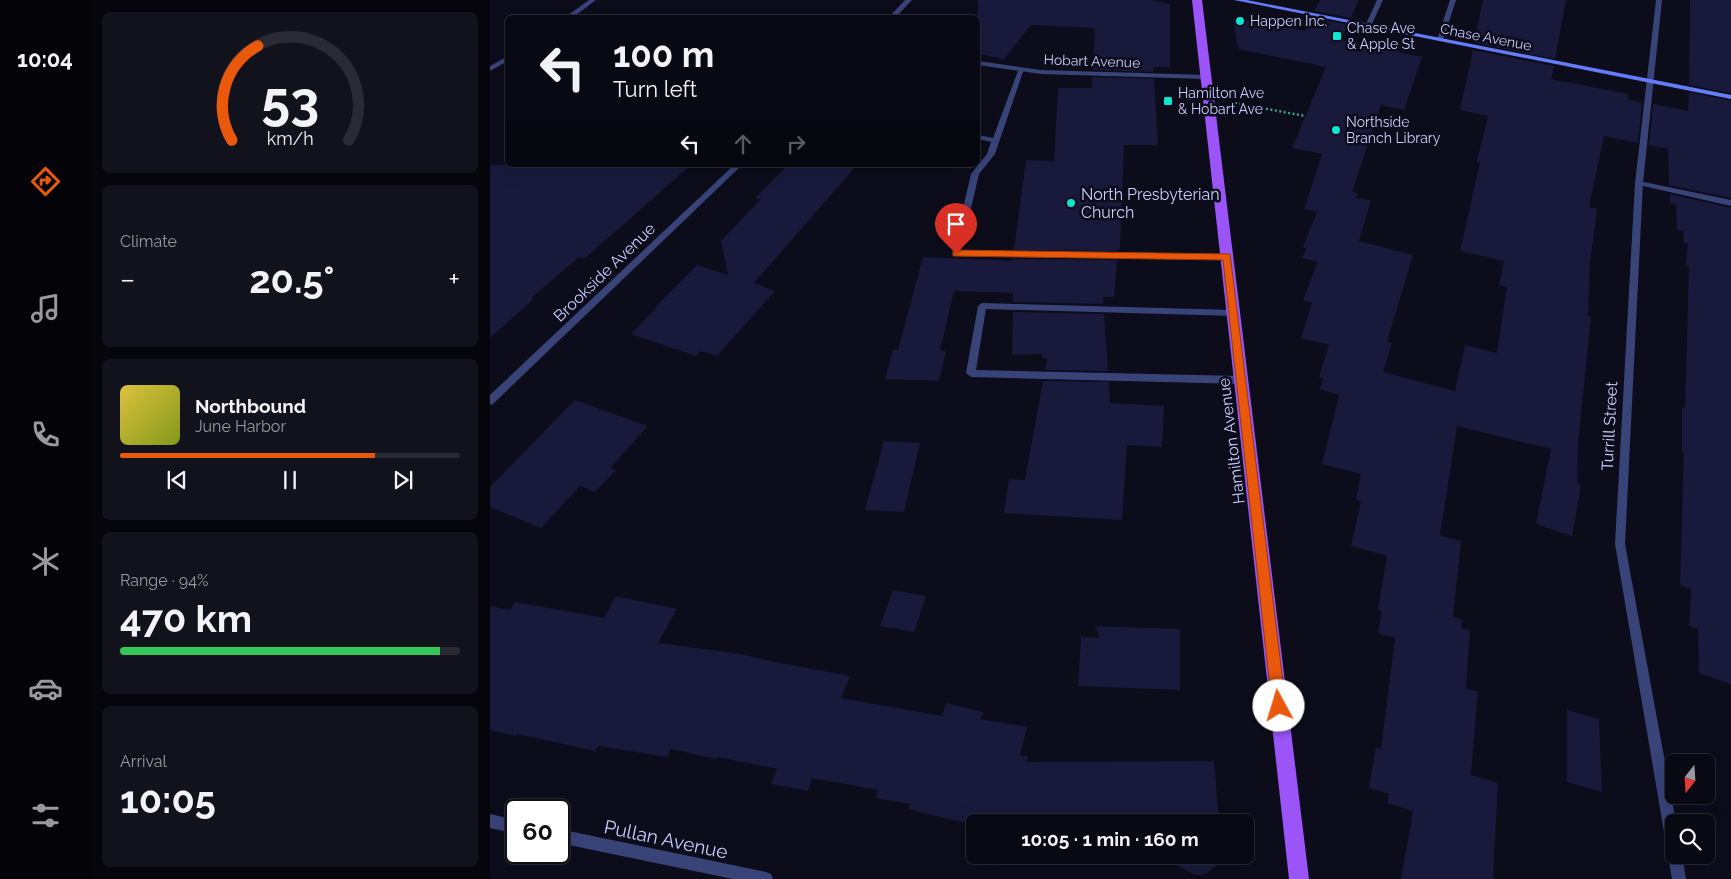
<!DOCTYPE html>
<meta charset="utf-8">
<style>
body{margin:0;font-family:Raleway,sans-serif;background:#12121d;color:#f1f3f6;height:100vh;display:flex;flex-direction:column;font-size:19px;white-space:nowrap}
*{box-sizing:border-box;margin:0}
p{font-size:16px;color:#999aa0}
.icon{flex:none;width:28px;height:28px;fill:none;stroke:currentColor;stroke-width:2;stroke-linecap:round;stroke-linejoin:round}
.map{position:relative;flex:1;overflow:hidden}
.panel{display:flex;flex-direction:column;gap:12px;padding:12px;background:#05050b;width:400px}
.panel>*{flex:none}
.banner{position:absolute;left:15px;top:15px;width:475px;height:152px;border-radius:8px;box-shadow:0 5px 20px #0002,0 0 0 1px #292a34;background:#090914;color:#f1f3f6;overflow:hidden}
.needle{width:32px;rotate:197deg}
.tools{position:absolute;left:1175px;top:754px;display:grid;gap:10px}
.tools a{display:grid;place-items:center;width:50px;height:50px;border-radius:8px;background:#090914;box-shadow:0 5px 20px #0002,0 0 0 1px #292a34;font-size:25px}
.speed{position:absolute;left:15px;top:799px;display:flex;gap:10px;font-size:25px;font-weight:700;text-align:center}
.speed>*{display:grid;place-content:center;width:65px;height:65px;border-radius:50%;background:#090914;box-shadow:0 5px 20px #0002,0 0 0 1px #292a34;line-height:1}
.speed .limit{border:2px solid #111;border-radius:8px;background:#fff;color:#111}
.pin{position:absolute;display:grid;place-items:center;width:42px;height:42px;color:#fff;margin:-51px -21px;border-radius:50% 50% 50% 0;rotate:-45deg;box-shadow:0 0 5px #0007}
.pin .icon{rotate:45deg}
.me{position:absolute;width:55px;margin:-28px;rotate:354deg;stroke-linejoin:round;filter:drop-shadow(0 0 4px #0008)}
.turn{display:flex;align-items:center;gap:18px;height:105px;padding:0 25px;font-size:22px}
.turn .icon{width:65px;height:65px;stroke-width:2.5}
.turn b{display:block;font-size:35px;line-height:42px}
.lanes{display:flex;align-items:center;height:48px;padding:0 25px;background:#0003;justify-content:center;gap:25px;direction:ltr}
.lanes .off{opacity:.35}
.big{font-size:38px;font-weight:700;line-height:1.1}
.panel .widget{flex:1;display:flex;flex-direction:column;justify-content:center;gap:8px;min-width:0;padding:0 18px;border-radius:8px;background:#12121d}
.panel .dial{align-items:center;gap:0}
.dial svg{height:130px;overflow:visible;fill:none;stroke:#292a34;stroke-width:7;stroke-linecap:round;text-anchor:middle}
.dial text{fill:#f1f3f6;stroke:none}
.song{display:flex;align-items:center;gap:15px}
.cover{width:60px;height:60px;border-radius:8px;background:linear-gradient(135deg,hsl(50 70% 55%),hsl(70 70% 35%))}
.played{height:5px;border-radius:2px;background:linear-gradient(90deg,#ea580c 75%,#292a34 75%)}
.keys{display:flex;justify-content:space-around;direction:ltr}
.heat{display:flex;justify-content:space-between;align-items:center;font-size:28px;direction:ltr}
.charge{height:8px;border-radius:4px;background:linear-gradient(90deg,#34c759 94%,#292a34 0)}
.trip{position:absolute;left:476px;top:814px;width:288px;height:50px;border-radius:8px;background:#090914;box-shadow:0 5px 20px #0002,0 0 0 1px #292a34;font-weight:700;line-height:50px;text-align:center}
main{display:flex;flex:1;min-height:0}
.menu{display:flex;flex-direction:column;width:90px;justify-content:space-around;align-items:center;background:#040408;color:#999aa0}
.menu .icon{width:35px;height:35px}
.menu .active{color:#ea580c}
.menu b{font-size:22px;color:#f1f3f6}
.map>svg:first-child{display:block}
</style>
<main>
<nav class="menu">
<b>10:04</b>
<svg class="icon active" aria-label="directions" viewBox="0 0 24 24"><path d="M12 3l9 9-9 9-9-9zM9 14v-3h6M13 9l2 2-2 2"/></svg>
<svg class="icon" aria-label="music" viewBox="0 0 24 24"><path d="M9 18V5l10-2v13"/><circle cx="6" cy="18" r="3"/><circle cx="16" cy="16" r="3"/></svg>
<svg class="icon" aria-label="phone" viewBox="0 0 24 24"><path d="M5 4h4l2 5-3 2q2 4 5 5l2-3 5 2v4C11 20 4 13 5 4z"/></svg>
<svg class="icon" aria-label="climate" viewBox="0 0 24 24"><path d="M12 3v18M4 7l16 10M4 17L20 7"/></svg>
<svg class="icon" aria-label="car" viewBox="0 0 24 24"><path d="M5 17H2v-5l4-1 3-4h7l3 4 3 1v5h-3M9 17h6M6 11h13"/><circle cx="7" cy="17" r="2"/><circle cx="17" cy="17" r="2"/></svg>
<svg class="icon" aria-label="filters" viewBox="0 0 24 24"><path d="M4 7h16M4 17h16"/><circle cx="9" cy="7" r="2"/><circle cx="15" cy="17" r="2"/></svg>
</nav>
<section class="panel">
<div class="widget dial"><svg viewBox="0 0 100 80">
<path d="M14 69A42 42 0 1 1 86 69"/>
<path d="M14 69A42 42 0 0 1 30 11" stroke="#ea580c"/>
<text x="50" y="56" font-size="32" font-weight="700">53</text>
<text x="50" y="72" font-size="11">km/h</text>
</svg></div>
<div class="widget"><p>Climate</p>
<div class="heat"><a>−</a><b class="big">20.5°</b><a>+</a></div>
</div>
<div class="widget">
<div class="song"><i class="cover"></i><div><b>Northbound</b><p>June Harbor</p></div></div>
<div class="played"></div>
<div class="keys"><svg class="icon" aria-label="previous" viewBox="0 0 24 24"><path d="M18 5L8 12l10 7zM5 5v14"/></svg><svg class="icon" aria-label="pause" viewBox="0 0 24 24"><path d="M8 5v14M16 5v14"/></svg><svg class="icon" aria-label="next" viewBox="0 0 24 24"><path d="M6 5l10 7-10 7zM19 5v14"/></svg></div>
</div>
<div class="widget"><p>Range · 94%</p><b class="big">470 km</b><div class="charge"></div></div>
<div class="widget"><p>Arrival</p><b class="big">10:05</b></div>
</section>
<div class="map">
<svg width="1241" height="879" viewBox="0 0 1241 879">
<rect width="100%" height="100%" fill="#0c0c1b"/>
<g fill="#19193b">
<polygon points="488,0 661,0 680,4 680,67 663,67 663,72 603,70 605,28 541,25 514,59 488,54"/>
<polygon points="830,0 868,0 861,18 824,11"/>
<polygon points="993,0 1076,0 1065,59 984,43"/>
<polygon points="1200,0 1241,0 1241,93 1199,85"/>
<polygon points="743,17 815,31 821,17 858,25 851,40 908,50 908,52 932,57 914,110 891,105 862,192 868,193 866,198 881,200 869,241 923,255 897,342 902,343 893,372 965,391 975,345 1007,353 1017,287 1009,285 1014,261 970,251 990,162 987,161 998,116 970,110 983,50 1064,66 1061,79 1138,94 1138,100 1152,102 1148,143 1114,136 1099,207 1107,209 1100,263 1098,316 1101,317 1088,443 1087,484 1091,486 1082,536 1046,524 1061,449 967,426 950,535 971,541 963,617 973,620 971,628 980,630 976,688 988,692 981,775 1008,783 1003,879 911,879 923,811 897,803 899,794 879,788 886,747 891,749 905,638 888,633 892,611 888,610 897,556 861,546 871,501 866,500 871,474 832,464 849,395 830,389 833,378 829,377 839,345 811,338 822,303 813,300 828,262 812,258 817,248 813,247 827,212 814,209 832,154 802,148 836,67 748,49"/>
<polygon points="602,77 664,79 668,145 634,145 630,247 628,251 524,250 536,160 564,161 568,88 602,88"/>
<polygon points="1199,92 1241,101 1241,198 1179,185 1178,149 1159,145 1163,104 1198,111"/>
<polygon points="0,165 201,165 94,259 89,257 41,298 44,299 0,338"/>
<polygon points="298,165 367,165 264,283 285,291 227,356 210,351 206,356 141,334 167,307 165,307 207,265 238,275 231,241 271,199 265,198"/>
<polygon points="1180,194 1241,208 1241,684 1209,673 1208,629 1199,626 1201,589 1190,585 1194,452 1192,452 1192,407 1195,408 1199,266 1196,266 1198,244 1193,242 1194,231 1187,230 1186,204 1180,203"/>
<polygon points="433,257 522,261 522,259 627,260 624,297 613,297 613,304 523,302 523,293 464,291 450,351 456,351 449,381 395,379 403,350 408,350"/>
<polygon points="523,312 614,314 618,371 555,370 557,358 552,358 552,354 522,355"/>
<polygon points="553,381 619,382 620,403 674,406 672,447 637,445 632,520 514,513 519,479 535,480"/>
<polygon points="85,400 158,426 120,468 126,470 105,492 90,486 51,528 0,507 0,487"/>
<polygon points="394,441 430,443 414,512 375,510"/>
<polygon points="403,590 436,596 424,632 390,626"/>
<polygon points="126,596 187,609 168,643 251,654 285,662 360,676 351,698 452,716 456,703 493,712 491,719 537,727 530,756 538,756 536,762 724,761 729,822 471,822 418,809 421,804 385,798 388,790 322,778 318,791 281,784 287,769 227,757 226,759 181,749 177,757 108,746 105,751 27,734 26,736 0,730 0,606 20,610 25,602 114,618"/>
<polygon points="605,626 690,629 690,690 588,686 591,637 610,638"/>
<polygon points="1077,710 1109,719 1112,792 1077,782"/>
<polygon points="559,855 730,855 727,865 717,873 710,875 703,874 681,862 559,863"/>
</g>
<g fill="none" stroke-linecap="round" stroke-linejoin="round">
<polyline stroke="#31a889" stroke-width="2.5" stroke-dasharray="2 2.5" stroke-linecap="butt" points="745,103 815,116"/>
<g fill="#384378" fill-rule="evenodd">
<polygon points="960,0 966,0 953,40 948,41 947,40"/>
<polygon points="529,68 534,69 505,154 489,174 471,251 737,254 740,255 740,259 463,256 462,254 481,174 497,154 501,142 488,139 488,135 503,138"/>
<polygon points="1146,181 1149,181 1241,200 1241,206 1149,185 1145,183"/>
<polygon points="492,303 744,310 748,313 744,316 496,309 486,370 752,376 757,380 752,384 481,377 476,373 488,306"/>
</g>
<g fill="#384378" fill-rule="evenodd">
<polygon points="99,0 106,0 82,18 74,18"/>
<polygon points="415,0 422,0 405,18 398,18"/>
<polygon points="887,0 893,0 881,26 876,27 875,26"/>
<polygon points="1166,0 1172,0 1153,183 1135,544 1186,822 1184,822 1184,855 1192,855 1196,879 1182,879 1125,544 1145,183"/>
<polygon points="18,56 18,61 0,71 0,66"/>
<polygon points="488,61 551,70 716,75 719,77 716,79 551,74 488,65"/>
<polygon points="244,165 252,165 3,404 0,405 0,395"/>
<polygon points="0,814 26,820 26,834 0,828"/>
<polygon points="69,829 276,872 281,874 283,879 243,879 69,843"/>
</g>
<polygon fill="#637df9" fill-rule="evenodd" points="744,0 757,0 1241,95 1241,99"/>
<polygon fill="#9a54f8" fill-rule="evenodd" points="702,0 712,0 819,879 799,879"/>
</g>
<polygon fill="#ea580c" stroke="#983908" points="466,250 740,254 796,706 794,711 789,713 784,711 782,706 733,260 463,256 463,251"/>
<g fill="#0ae7d1" stroke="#0c0c1b" stroke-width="2">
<circle cx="750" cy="21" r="5"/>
<rect x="842" y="31" width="10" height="10" rx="2.5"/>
<rect x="673" y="96" width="10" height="10" rx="2.5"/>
<circle cx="846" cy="130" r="5"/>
<circle cx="581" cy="203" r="5"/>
</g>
<g text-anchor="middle" stroke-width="5" stroke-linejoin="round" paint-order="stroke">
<g font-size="14" fill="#c8cdfd" stroke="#0c0c1b" text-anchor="start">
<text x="760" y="26">Happen Inc.</text>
<text x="857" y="33">Chase Ave<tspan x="857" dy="16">&amp; Apple St</tspan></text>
<text x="688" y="98">Hamilton Ave<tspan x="688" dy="16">&amp; Hobart Ave</tspan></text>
<text x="856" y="127">Northside<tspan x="856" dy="16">Branch Library</tspan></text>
</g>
<g font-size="14" fill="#c8cdfd" stroke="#0c0c1b">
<text transform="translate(996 37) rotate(11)" y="5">Chase Avenue</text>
<text transform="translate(602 61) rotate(2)" y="5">Hobart Avenue</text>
</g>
<g font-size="16" fill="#c8cdfd" stroke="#0c0c1b" text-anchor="start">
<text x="591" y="200">North Presbyterian<tspan x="591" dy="18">Church</tspan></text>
</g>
<g font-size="16" fill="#c8cdfd" stroke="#0c0c1b">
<text transform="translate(114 272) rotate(-44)" y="6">Brookside Avenue</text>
<text transform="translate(1119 426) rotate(-87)" y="6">Turrill Street</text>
<text transform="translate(741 441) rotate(-97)" y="6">Hamilton Avenue</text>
</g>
<g font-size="19" fill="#c8cdfd" stroke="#0c0c1b">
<text transform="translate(176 839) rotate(12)" y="7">Pullan Avenue</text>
</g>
</g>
</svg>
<div class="tools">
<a><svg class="needle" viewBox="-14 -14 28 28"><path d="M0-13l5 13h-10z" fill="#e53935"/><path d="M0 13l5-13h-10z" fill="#999aa0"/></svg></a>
<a><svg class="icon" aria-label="search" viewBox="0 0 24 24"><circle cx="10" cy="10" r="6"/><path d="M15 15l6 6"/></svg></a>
</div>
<div class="speed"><div class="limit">60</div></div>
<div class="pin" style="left:466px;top:254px;background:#d93025"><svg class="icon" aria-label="arrive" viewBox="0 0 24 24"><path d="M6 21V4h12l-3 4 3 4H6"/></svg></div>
<svg class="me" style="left:789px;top:706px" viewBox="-20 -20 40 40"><circle r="19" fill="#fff"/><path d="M0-13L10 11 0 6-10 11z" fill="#ea580c"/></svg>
<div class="trip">10:05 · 1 min · 160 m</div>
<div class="banner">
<div class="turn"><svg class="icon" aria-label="left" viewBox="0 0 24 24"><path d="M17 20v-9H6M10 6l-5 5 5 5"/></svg><div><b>100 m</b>Turn left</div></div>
<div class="lanes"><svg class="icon" aria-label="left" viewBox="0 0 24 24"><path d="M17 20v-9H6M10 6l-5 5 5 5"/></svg><svg class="icon off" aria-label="ahead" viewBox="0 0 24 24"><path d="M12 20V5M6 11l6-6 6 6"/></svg><svg class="icon off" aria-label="right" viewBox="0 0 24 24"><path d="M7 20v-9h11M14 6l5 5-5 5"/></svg></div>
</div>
</div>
</main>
